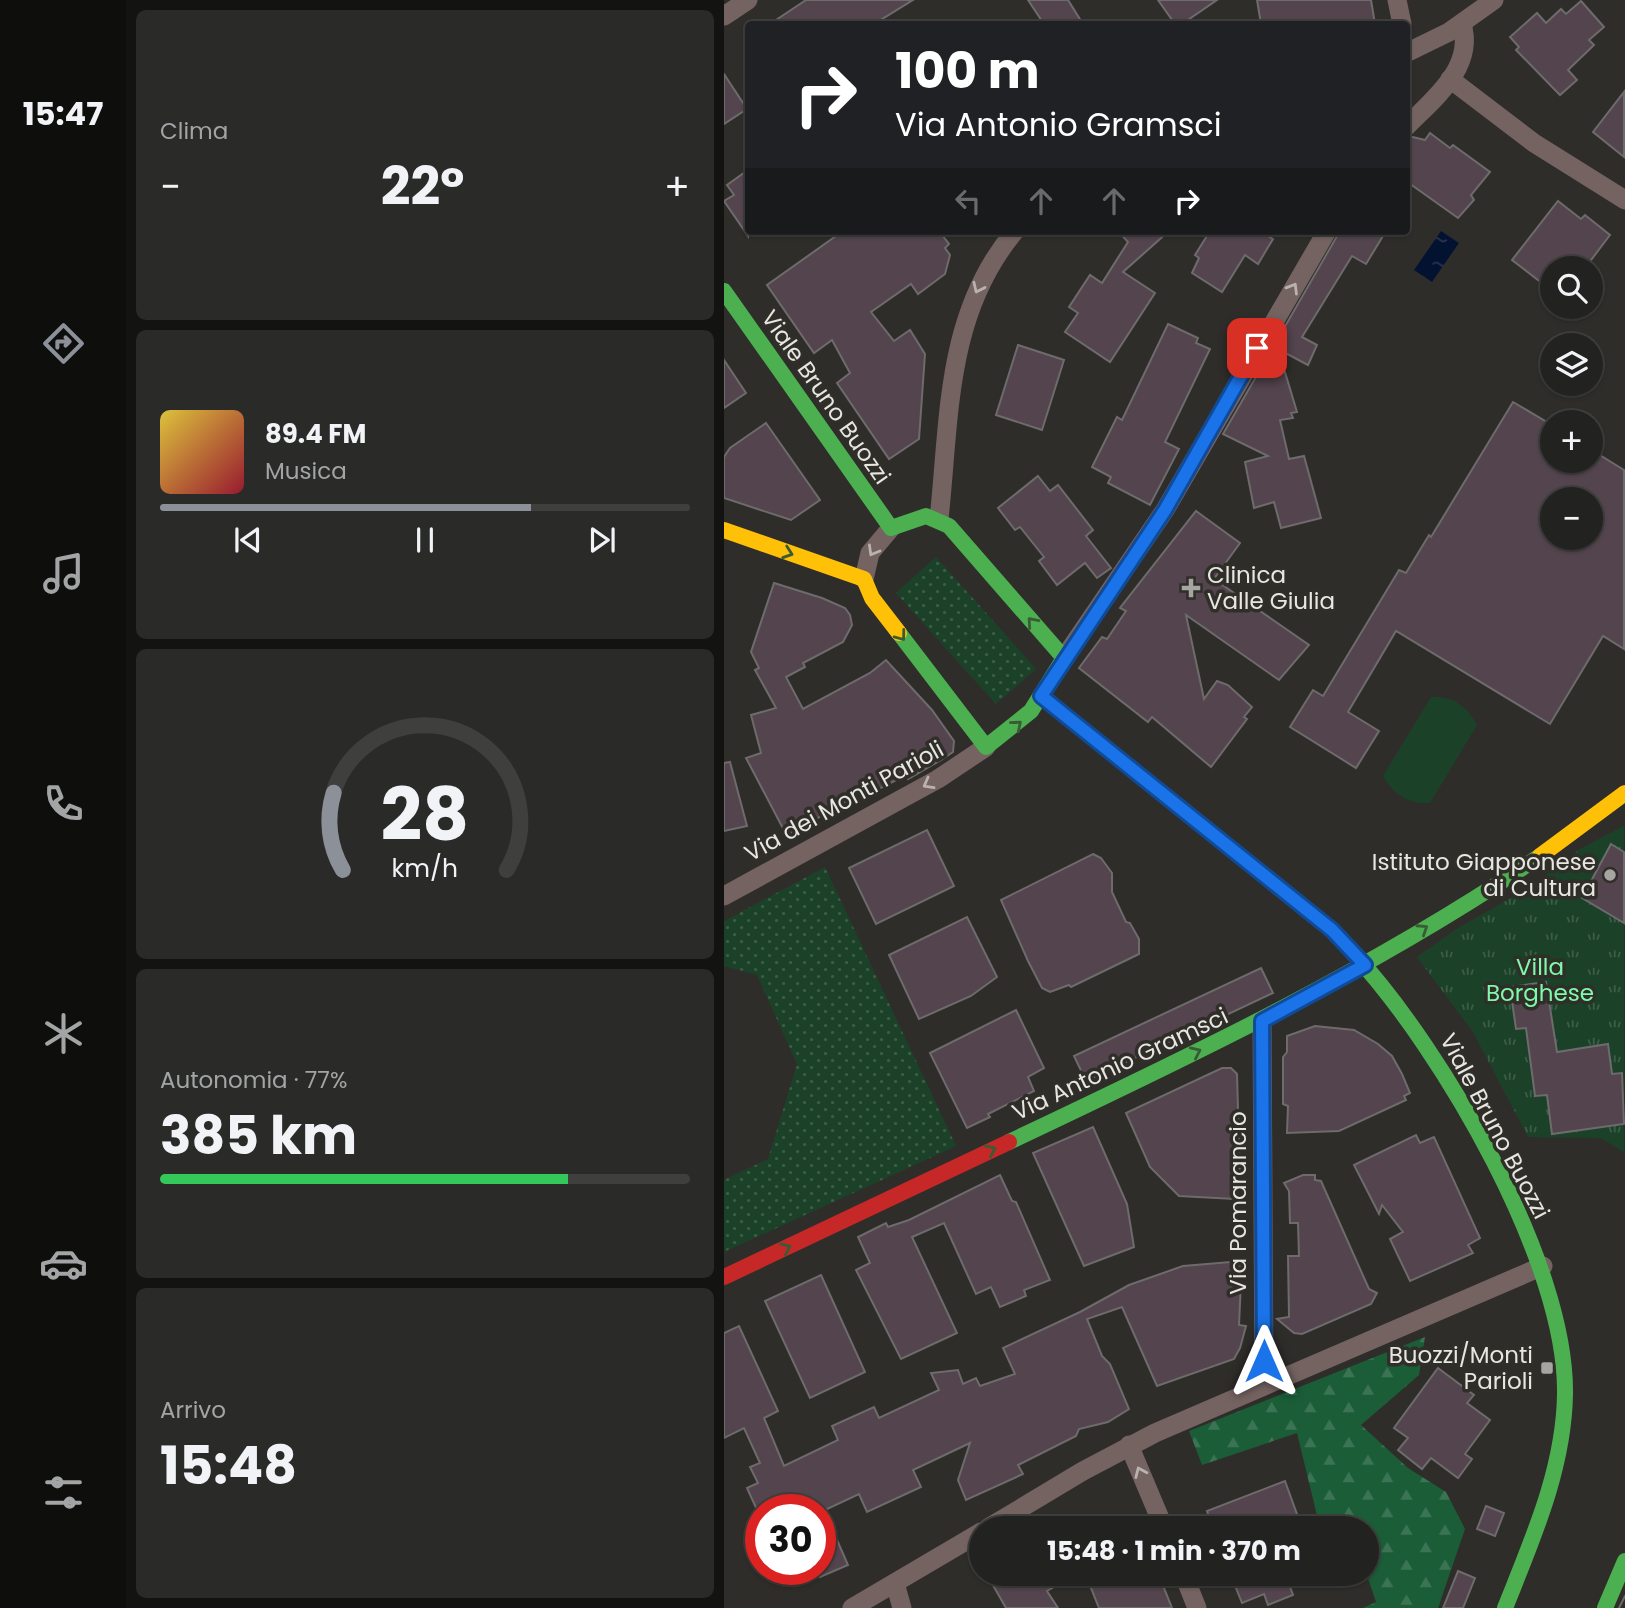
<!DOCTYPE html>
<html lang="it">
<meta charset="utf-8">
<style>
body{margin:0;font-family:Poppins,sans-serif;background:#2a2a29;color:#f1f3f6;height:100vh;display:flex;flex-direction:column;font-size:26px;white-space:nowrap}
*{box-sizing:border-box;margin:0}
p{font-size:23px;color:#a2a4a5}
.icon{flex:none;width:38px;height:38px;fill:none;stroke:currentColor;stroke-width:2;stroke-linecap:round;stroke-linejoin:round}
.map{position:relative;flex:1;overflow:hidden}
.panel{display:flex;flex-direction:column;gap:10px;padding:10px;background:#131312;width:598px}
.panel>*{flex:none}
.hud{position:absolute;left:21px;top:21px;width:665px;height:214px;border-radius:7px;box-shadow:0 2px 5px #0004,0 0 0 2px #3f3f3e;background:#202124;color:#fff;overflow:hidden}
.controls{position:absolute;left:816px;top:256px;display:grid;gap:14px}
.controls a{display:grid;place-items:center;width:63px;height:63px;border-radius:50%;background:#222220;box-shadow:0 2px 5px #0004,0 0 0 2px #3f3f3e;font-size:35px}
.speed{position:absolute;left:21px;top:1494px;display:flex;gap:14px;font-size:35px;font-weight:700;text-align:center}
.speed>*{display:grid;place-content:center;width:91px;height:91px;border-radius:50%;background:#222220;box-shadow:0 2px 5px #0004,0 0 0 2px #3f3f3e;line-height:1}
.speed .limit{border:10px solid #d22;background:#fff;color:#111}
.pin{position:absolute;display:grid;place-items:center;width:60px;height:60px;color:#fff;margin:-30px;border-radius:14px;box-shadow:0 4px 10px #0006}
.me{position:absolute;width:77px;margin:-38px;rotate:0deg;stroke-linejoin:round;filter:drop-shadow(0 0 5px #0008)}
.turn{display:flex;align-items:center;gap:24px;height:147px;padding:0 35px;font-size:32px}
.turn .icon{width:91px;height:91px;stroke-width:2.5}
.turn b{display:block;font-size:49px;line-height:60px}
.lanes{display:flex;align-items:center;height:66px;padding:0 35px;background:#0003;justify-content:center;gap:35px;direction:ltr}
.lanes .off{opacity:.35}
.big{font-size:52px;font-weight:700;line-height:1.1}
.panel .card{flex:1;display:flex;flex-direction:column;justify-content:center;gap:10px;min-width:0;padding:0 24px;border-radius:10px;background:#2a2a29}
.panel .dial{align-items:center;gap:0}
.dial svg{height:182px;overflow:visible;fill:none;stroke:#3f3f3e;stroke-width:7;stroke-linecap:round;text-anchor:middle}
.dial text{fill:#f1f3f6;stroke:none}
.song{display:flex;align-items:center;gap:21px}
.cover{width:84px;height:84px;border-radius:10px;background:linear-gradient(135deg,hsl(50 70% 55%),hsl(350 70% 35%))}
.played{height:7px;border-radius:4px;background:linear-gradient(90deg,#8c9099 70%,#3f3f3e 70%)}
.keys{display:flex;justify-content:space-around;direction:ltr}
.heat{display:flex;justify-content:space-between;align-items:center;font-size:38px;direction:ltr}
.charge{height:10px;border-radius:5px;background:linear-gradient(90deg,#34c759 77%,#3f3f3e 0)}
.trip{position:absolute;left:245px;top:1516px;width:410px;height:70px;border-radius:35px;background:#222220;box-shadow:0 2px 5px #0004,0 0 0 2px #3f3f3e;font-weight:700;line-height:70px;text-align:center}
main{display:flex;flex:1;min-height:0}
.tabs{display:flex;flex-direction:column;width:126px;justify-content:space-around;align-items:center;background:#0e0e0d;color:#a2a4a5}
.tabs .icon{width:49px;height:49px}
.tabs .selected{color:#8c9099}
.tabs b{font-size:32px;color:#f1f3f6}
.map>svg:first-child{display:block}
</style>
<main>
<nav class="tabs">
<b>15:47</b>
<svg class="icon selected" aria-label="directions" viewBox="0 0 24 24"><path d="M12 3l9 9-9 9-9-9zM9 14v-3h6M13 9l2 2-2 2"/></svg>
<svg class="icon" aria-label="music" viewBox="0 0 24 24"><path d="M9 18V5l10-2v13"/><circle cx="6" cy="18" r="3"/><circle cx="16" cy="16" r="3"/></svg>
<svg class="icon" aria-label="phone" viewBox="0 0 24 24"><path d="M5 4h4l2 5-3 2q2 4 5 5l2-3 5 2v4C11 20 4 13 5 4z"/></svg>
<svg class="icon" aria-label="climate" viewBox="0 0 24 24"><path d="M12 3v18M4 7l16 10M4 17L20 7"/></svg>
<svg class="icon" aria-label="car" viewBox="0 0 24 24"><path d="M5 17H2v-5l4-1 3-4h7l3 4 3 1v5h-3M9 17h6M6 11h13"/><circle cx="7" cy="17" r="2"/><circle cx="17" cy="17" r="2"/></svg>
<svg class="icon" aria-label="filters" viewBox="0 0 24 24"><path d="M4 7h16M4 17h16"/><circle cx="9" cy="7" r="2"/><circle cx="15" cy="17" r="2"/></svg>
</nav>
<section class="panel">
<div class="card"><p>Clima</p>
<div class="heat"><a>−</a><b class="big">22°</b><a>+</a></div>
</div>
<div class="card">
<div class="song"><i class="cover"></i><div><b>89.4 FM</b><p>Musica</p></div></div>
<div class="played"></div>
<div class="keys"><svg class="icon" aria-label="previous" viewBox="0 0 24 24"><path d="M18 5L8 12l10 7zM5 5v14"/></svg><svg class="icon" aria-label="pause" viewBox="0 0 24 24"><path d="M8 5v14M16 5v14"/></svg><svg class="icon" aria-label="next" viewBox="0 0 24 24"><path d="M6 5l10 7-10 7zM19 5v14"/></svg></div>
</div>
<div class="card dial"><svg viewBox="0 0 100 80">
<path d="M14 69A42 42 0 1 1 86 69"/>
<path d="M14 69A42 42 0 0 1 10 35" stroke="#8c9099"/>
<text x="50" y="56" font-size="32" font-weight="700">28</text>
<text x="50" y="72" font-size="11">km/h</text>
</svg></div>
<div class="card"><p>Autonomia · 77%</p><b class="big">385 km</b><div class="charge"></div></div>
<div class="card"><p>Arrivo</p><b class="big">15:48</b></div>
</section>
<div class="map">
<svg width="901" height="1608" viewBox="0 0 901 1608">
<defs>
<pattern id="forest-firs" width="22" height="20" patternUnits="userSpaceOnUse" patternTransform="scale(1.75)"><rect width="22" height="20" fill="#1a5d37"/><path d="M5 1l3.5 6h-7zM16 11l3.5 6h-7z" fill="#3b7454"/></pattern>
<pattern id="park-tufts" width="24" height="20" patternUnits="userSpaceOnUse" patternTransform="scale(1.75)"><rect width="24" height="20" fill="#1b4229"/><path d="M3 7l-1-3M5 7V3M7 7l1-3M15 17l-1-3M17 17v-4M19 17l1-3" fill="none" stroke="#3c5d48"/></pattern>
<pattern id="garden-dots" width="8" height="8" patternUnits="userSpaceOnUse" patternTransform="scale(1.75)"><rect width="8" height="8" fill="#1b4229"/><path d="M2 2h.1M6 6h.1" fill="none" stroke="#3c5d48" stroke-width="1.8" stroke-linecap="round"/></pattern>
<pattern id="water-ripples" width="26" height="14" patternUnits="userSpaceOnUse" patternTransform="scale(1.75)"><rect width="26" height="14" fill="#041232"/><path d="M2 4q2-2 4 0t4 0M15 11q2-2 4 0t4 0" fill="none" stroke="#29344f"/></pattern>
</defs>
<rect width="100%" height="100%" fill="#2e2d2a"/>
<path fill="#1b4229" d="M 707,697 C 729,696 743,706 753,725 L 706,803 C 684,804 670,795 659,776 Z"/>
<polygon fill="url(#forest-firs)" points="701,1337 695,1375 637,1425 684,1468 722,1492 741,1529 714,1608 639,1608 652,1602 642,1572 642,1528 596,1528 573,1433 478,1465 465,1431"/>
<polygon fill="url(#park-tufts)" points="900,826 900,1152 877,1138 804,1137 749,1032 693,957 734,928 808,886 856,849"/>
<g fill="url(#garden-dots)">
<polygon points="212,557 312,669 272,704 172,593"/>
<polygon points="101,867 232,1146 0,1252 0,1180 44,1159 73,1064 33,975 0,966 0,921"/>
</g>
<polygon fill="url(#water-ripples)" points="717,231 735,243 708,282 690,270"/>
<g fill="#53444e" stroke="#6d6b6b" stroke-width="2" fill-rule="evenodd">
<polygon points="82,0 189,0 150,24 46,24"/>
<polygon points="304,0 344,0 359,24 320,24"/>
<polygon points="434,0 493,0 458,24 451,24"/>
<polygon points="533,0 647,0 651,24 537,24"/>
<polygon points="857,1 880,27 865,40 870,45 844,70 853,80 836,95 792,50 795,47 786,37 813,13 822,23 837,9 842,14"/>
<polygon points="0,74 23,109 0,124"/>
<polygon points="900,92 900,157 869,132"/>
<polygon points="706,133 726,148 729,145 766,172 747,195 750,200 734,218 682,181 682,139 689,137 701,140"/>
<polygon points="24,170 24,236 0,201 10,195 3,185"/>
<polygon points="834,201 857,219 861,215 886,235 861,268 828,268 828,291 788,260"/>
<polygon points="119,231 215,231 225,244 221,248 226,255 221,274 194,294 187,284 147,312 170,341 186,330 201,354 195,439 165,459 113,383 126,373 108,340 90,353 43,285"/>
<polygon points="394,231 445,231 399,272 431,293 386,362 341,332 354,313 345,307 366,275 378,283 404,242"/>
<polygon points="486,231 535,231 549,239 534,264 521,255 498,292 468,273 475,258 471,255"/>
<polygon points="616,231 662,231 642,264 628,256 578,337 593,345 584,365 554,349 573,412 567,413 569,418 556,420 565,459 580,456 597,518 557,528 550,502 530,508 521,462 544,456 499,434"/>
<polygon points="444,324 474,338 472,343 486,349 441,442 455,449 426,505 384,483 387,477 368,467 393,417 398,420"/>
<polygon points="294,345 340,360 318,430 272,415"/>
<polygon points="0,360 22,393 0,408"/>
<path d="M 789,402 L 828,425 L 828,460 L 866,460 L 866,449 L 900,470 L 900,649 L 879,636 L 826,724 L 672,631 L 624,712 L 655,731 L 632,768 L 566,727 L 589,690 L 599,696 L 675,570 L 682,573 L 705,535 L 707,537 ZM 828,499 L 866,499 L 866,537 L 828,537 Z"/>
<polygon points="42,423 96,500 67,520 0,498 0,457 6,448"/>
<polygon points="314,476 326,491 334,485 369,530 362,536 387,568 373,578 361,563 333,585 315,561 320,557 296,527 291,530 274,508"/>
<polygon points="472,511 516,543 490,579 585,645 555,680 462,615 480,699 493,681 504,685 528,707 520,717 523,719 487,767 428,717 424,722 355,668 378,637 383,639 402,611 396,608"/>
<polygon points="50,583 98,598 121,608 126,615 128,625 119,642 79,663 81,667 62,677 79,709 146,673 162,660 208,710 230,741 229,752 217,760 184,779 182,775 153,790 150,785 63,836 22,758 37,753 27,715 52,708 31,670 35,668 27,652"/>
<polygon points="6,762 23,826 0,831 0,763"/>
<polygon points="203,830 230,886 152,924 125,868"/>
<polygon points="887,844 900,852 900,923 858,898"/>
<polygon points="369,854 377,858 388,873 388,892 402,922 406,923 415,939 415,954 347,987 345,985 326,992 318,988 304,961 277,900"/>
<polygon points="243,917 273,977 247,996 195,1019 165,955"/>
<polygon points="537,968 549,993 362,1081 350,1056"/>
<polygon points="822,982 833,1052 884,1044 888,1074 898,1073 900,1124 828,1134 823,1095 811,1096 802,1028 792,1029 786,987"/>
<polygon points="292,1010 320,1068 304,1077 310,1091 264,1114 266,1117 243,1128 206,1053"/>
<polygon points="591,1026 630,1030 654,1044 668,1056 678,1074 686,1093 680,1096 682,1100 615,1131 563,1133 564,1106 559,1104 559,1057 563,1052 563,1036"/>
<polygon points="498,1068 507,1068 513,1074 516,1178 509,1179 510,1199 455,1196 426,1167 402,1113"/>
<polygon points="369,1127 403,1204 410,1247 360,1266 309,1153"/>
<polygon points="692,1135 696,1143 710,1137 756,1238 744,1245 749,1253 686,1281 666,1239 679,1232 658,1205 655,1214 630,1165"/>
<polygon points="276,1175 288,1201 292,1202 326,1280 300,1290 302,1296 276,1307 267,1287 252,1294 220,1223 188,1237 233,1333 177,1359 132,1270 146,1263 134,1237 162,1223 164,1227 185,1220"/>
<polygon points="579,1175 591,1175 591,1180 597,1181 645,1289 653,1293 647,1304 578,1334 570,1333 553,1319 565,1317 564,1256 575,1256 574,1223 566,1223 565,1191 560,1183"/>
<polygon points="518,1261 515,1325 522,1326 516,1348 510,1359 433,1386 398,1307 363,1319 378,1356 386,1364 405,1409 384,1422 355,1429 352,1436 294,1465 299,1474 242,1500 234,1480 246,1443 189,1470 197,1487 143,1512 135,1494 101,1510 33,1510 23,1488 34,1483 26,1467 36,1463 20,1428 0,1438 0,1333 15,1326 54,1411 40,1418 60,1466 114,1440 108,1426 150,1407 155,1418 215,1390 207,1373 234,1370 239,1384 252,1378 256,1386 291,1374 279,1348 356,1312 405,1285 459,1266"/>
<polygon points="97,1275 141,1372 86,1398 41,1301"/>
<polygon points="714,1368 750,1395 743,1403 766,1420 741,1454 748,1459 734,1478 707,1458 698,1469 674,1450 684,1438 670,1428"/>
<polygon points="561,1481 578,1528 489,1528 483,1511"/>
<polygon points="762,1506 780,1513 771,1536 753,1529"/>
<polygon points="110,1533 124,1565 96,1577 96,1539"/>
<polygon points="734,1571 751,1578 739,1608 719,1608"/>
<polygon points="262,1573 355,1573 323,1591 334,1608 282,1608"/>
<polygon points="361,1573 434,1573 448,1608 375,1608"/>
<polygon points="506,1573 561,1573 569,1595 544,1605 540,1594 518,1603"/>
</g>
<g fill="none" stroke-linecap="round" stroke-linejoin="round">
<g stroke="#746361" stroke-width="19">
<polyline points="673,0 678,24"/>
<polyline points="0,16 24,0"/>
<polyline points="682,53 725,32 770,0"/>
<polyline points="726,79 810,143 901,200"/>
<path d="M 682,127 C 709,99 751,68 738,24"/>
<path d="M 215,519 C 226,418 221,314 291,231"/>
<polyline points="140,579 146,553 167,528"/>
<polyline points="340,658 441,510 603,231"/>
<polyline points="0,896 214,779 262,747"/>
<polyline points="538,1021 540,1385"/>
<polyline points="405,1445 440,1528"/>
<polyline points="264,1528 359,1471 431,1433 819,1266"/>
<polyline points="459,1573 473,1608"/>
<polyline points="171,1583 178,1608"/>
<polyline points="128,1608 257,1532"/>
</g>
<g stroke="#4caf50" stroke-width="16">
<polyline points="0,291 167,528 202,516 225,526 340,658 307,711 262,747 175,633"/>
<path d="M 631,955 C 719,1051 843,1263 841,1394 C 840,1469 808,1540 781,1608"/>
<path d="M 285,1142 C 467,1056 650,969 816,856"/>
<polyline points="881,1608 901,1561"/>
</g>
<g stroke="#ffc107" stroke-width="16">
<polyline points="0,530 140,579 148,598 175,633"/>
<polyline points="317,696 608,930 631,955"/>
<polyline points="816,856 901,793"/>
</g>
<polyline stroke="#c62828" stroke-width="16" points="0,1277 285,1142"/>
<polyline stroke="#716766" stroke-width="2" points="895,1608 901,1596"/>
</g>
<defs><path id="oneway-chevron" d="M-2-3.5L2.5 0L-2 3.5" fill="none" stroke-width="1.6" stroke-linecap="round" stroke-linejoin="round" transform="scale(1.75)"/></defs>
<g stroke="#bab2ae">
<use href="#oneway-chevron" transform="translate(254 288) rotate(115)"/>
<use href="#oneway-chevron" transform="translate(569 288) rotate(-59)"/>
<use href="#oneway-chevron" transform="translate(149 551) rotate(120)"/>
<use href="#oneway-chevron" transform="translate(204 784) rotate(151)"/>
<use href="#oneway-chevron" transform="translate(416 1472) rotate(-114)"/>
</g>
<g stroke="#3a5b36">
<use href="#oneway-chevron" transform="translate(64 553) rotate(19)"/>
<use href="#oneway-chevron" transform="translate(308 622) rotate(-131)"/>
<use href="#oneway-chevron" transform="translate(177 636) rotate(53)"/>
<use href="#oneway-chevron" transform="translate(293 725) rotate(-40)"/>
<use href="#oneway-chevron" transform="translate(699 929) rotate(-33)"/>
<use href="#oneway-chevron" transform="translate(472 1052) rotate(-25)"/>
<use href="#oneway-chevron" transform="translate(267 1150) rotate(-25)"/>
<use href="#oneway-chevron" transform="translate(62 1248) rotate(-25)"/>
</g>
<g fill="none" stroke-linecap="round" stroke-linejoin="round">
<g stroke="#114b97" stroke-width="18">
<polyline id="route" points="533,348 441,510 317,696 608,930 641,965 538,1021 540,1361"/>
</g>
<use href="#route" stroke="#1a73e8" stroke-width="12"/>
</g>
<g fill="#a7a5a2" stroke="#302e28" stroke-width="2.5">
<path d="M463.5 577.5h7v7h7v7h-7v7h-7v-7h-7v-7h7z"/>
<circle cx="886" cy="875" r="7"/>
<rect x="816" y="1361" width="14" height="14" rx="3.5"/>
</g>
<g text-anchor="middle" stroke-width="7" stroke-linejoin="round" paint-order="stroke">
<g font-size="23" fill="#e8e6e2" stroke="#302e28">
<text transform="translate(102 397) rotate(55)" y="8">Viale Bruno Buozzi</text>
<text transform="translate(120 801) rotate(-29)" y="8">Via dei Monti Parioli</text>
<text transform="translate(396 1064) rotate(-25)" y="8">Via Antonio Gramsci</text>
<text transform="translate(771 1126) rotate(62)" y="8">Viale Bruno Buozzi</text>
<text transform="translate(514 1203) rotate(-90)" y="8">Via Pomarancio</text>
</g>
<g font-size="23" fill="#e8e6e2" stroke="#302e28" text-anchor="end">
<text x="483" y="583" text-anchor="start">Clinica<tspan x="483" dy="26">Valle Giulia</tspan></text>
<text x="872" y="870">Istituto Giapponese<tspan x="872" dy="26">di Cultura</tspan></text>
<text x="809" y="1363">Buozzi/Monti<tspan x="809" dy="26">Parioli</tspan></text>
</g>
<g font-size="23" fill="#7ef9aa" stroke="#302e28">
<text x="816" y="975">Villa<tspan x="816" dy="26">Borghese</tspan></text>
</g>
</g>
</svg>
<div class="controls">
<a><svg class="icon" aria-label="search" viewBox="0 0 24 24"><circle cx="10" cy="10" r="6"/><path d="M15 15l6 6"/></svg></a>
<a><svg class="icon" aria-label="layers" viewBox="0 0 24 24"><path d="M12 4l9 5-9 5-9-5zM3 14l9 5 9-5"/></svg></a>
<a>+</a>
<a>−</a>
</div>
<div class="speed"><div class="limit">30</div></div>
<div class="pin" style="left:533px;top:348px;background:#d93025"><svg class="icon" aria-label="arrive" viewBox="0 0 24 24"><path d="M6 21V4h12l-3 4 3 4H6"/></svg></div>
<svg class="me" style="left:540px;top:1361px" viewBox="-20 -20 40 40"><path d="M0-17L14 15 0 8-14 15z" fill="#1a73e8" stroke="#fff" stroke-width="4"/></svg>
<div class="trip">15:48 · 1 min · 370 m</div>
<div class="hud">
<div class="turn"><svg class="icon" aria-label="right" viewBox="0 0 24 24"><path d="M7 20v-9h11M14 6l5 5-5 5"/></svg><div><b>100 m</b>Via Antonio Gramsci</div></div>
<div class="lanes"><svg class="icon off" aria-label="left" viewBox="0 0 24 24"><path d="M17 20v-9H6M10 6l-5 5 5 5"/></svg><svg class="icon off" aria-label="ahead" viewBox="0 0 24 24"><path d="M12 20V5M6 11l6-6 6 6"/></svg><svg class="icon off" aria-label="ahead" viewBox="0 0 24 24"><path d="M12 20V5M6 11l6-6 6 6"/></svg><svg class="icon" aria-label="right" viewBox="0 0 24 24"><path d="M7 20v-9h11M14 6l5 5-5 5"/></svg></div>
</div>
</div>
</main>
